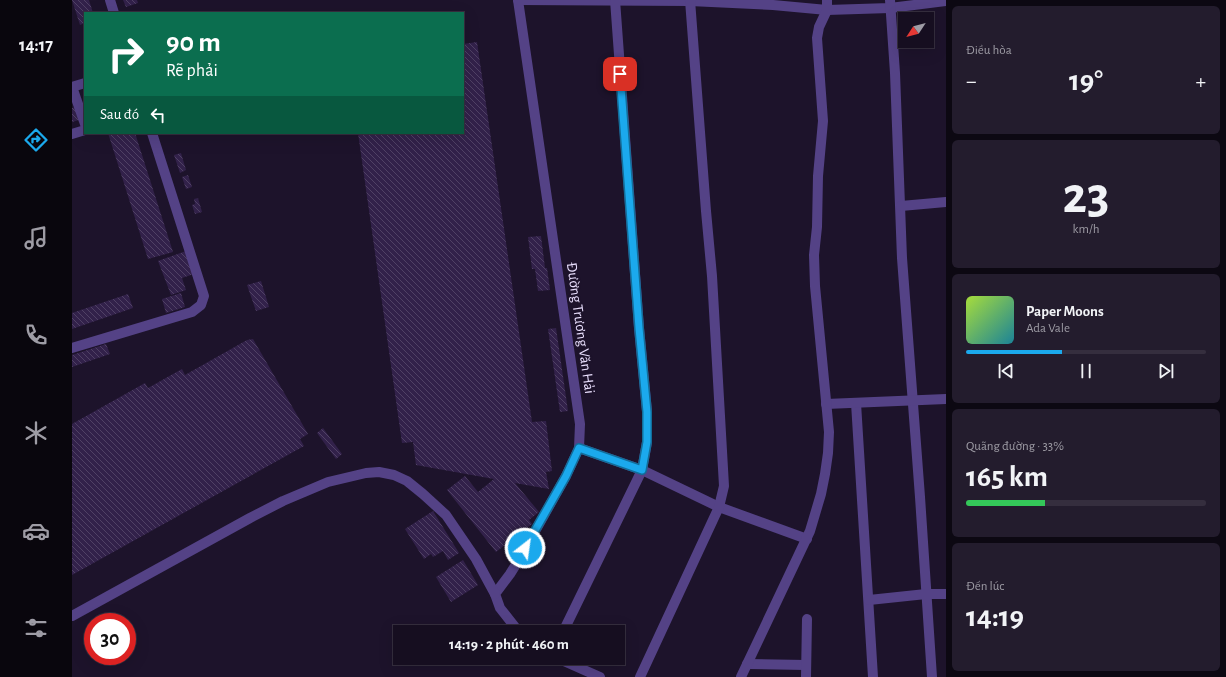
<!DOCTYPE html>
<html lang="vi">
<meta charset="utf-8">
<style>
body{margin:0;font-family:"Alegreya Sans",sans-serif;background:#231c2d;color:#f1f3f6;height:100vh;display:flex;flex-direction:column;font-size:15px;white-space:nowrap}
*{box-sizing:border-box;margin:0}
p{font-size:13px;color:#9e9ca5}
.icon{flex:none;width:22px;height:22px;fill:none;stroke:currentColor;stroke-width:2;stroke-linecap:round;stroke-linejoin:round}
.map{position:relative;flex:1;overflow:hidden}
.sheet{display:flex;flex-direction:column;gap:6px;padding:6px;background:#0c0812;width:280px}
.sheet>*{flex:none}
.top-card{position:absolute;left:12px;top:12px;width:380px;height:122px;border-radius:0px;box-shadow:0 4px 16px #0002,0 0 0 1px #352e3e;background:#0b6e4f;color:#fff;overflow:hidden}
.needle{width:26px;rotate:234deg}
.tools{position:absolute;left:826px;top:12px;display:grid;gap:8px}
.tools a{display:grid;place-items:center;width:36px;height:36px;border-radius:0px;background:#160e20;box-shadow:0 4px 16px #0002,0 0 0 1px #352e3e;font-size:20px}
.speed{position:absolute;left:12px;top:613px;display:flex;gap:8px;font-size:20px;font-weight:700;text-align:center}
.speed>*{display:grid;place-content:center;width:52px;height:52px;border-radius:50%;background:#160e20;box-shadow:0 4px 16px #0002,0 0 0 1px #352e3e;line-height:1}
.speed .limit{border:6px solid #d22;background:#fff;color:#111}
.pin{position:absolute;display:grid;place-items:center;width:34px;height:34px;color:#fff;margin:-17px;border-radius:8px;box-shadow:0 2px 6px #0006}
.me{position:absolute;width:44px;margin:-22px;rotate:30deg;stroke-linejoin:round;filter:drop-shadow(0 0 3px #0008)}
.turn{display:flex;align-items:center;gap:14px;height:84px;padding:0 16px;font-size:18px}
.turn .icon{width:52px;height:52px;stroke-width:2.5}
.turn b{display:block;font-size:28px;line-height:34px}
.then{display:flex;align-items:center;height:38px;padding:0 16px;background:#0003;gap:8px;font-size:15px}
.big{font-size:30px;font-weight:600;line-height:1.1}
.sheet .tile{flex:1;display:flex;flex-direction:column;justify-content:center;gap:6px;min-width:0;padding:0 14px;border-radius:6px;background:#231c2d}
.sheet .dial{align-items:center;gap:0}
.dial b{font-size:52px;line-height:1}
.song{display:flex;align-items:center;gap:12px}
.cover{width:48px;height:48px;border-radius:6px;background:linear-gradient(135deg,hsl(80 70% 55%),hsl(190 70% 35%))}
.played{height:4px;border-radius:2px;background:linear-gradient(90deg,#1ba9ed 40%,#352e3e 40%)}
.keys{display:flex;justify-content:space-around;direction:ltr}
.heat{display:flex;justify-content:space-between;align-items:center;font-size:22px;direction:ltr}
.charge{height:6px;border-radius:3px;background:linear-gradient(90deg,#34c759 33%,#352e3e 0)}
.trip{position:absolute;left:321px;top:625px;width:232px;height:40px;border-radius:0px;background:#160e20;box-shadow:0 4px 16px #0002,0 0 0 1px #352e3e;font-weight:600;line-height:40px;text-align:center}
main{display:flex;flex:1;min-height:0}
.dock{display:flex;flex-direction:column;width:72px;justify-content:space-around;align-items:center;background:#09060d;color:#9e9ca5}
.dock .icon{width:28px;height:28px}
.dock .active{color:#1ba9ed}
.dock b{font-size:18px;color:#f1f3f6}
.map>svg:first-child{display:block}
</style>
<main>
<nav class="dock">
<b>14:17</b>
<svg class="icon active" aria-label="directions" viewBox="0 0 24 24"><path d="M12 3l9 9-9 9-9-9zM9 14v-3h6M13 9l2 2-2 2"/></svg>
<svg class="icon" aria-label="music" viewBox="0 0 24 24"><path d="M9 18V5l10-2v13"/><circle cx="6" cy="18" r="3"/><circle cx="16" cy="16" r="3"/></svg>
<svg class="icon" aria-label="phone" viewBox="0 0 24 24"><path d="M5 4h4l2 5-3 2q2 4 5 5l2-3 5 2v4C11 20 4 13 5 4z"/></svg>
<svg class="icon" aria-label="climate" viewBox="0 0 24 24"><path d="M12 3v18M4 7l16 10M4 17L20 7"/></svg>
<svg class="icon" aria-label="car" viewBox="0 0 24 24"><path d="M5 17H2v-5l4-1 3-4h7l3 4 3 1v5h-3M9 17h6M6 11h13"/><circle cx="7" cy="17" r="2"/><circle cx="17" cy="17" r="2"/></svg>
<svg class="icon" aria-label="filters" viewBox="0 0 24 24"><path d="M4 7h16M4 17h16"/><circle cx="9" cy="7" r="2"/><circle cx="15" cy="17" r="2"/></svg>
</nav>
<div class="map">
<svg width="874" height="677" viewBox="0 0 874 677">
<defs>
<pattern id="building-back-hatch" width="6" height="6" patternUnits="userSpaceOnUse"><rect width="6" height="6" fill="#32214a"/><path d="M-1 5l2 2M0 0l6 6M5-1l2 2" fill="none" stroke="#504165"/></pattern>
</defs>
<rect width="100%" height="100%" fill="#1d132b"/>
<g fill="url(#building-back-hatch)">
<polygon points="0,0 17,0 21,13 13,13 13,23 8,25"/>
<polygon points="51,0 65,0 66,3 54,7"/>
<polygon points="405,42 460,422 474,421 480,471 474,472 477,489 443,483 467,512 457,520 460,524 424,552 375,490 393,476 406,492 422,479 344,465 341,442 330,443 286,133 391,133 391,44"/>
<polygon points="3,107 7,120 0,122 0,108"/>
<polygon points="36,133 63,133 101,252 76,259"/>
<polygon points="109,153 114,170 108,173 102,155"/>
<polygon points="116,175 120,187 114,189 110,177"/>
<polygon points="126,198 130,212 123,214 120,205 123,204 122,199"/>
<polygon points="469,236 473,268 475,268 478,290 466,291 463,269 460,269 456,237"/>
<polygon points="114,251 122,274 110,278 114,290 99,295 86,261"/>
<polygon points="189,281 197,307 184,311 175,285"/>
<polygon points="109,293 113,307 94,313 90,299"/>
<polygon points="56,294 61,308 0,329 0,313"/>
<polygon points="484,328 496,411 488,412 476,329"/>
<polygon points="181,339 236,434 228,439 232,446 0,575 0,424 73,383 76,388 110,369 113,375 175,340"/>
<polygon points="34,344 38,354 0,367 0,355"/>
<polygon points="251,428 270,454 264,459 245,433"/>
<polygon points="361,511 387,553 376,560 371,551 361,557 359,554 352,559 333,529"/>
<polygon points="391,560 406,585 379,602 364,577"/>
</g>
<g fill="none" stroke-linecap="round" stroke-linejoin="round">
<g stroke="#544286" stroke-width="10">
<polyline points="38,0 42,13"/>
<polyline points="446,0 508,424 507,448 494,476 448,558 438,574 423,594 428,608 447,632"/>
<polyline points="446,0 618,1 701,5 755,10 818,8 874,1"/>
<polyline points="818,0 823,73 830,258 848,497 860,677"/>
<polyline points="0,87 13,124"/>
<polyline points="0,87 13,83"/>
<polyline points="0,134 13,130"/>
<polyline points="829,206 874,202"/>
<polyline points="0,348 120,312 129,305 132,296 80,133"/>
<polyline points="784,403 801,677"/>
<polyline points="754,404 874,399"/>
<polyline points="507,448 570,470 647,507 735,539"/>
<polyline points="797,600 854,594 874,594"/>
<polyline points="0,616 178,518 211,501 256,482 294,473 307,472 322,475 335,481 351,494 374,515 404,559 423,594"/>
<polyline points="491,632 570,470 575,442 575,411 567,328 543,0"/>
<polyline points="485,658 528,677"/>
<polyline points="675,664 734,665"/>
<polyline points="568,677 647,507 652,486 640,276 634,211 618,0"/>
<polyline points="669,677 738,531 749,494 753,474 756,453 757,432 743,286 742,255 745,227 746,176 751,121 745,38 747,27 755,10 755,0"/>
<polyline points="734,677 735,619"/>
</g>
</g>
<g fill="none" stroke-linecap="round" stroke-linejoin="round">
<g stroke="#126e9a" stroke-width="10">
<polyline id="route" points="453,548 494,476 507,448 570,470 575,442 575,412 567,328 548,74"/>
</g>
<use href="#route" stroke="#1ba9ed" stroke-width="7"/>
</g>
<g text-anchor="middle" stroke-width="4" stroke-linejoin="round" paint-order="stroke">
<g font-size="15" fill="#e9dffd" stroke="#1d132b">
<text transform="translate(509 328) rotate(82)" y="5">Đường Trương Văn Hải</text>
</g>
</g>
</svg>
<div class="tools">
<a><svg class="needle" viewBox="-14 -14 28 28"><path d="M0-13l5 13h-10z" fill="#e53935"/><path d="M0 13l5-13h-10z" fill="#9e9ca5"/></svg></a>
</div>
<div class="speed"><div class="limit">30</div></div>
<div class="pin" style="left:548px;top:74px;background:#d93025"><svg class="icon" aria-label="arrive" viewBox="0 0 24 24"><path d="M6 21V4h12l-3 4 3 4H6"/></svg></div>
<svg class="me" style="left:453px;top:548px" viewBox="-20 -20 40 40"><circle r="17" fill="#1ba9ed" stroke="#fff" stroke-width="3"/><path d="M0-11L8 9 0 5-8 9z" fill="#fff"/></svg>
<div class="trip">14:19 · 2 phút · 460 m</div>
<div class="top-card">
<div class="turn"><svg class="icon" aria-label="right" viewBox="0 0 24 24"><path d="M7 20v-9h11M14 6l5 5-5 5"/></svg><div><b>90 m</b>Rẽ phải</div></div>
<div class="then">Sau đó<svg class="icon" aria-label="left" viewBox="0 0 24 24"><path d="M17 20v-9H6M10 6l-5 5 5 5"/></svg></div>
</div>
</div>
<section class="sheet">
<div class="tile"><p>Điều hòa</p>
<div class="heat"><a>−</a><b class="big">19°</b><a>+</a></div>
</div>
<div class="tile dial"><b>23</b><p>km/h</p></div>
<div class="tile">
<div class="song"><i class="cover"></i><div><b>Paper Moons</b><p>Ada Vale</p></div></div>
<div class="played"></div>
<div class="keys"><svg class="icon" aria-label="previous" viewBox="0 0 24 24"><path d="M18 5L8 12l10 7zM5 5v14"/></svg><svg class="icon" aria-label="pause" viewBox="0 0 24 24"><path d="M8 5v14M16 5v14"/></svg><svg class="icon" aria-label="next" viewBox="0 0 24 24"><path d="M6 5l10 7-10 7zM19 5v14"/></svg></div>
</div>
<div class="tile"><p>Quãng đường · 33%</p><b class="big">165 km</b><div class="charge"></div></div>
<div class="tile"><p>Đến lúc</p><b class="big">14:19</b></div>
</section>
</main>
